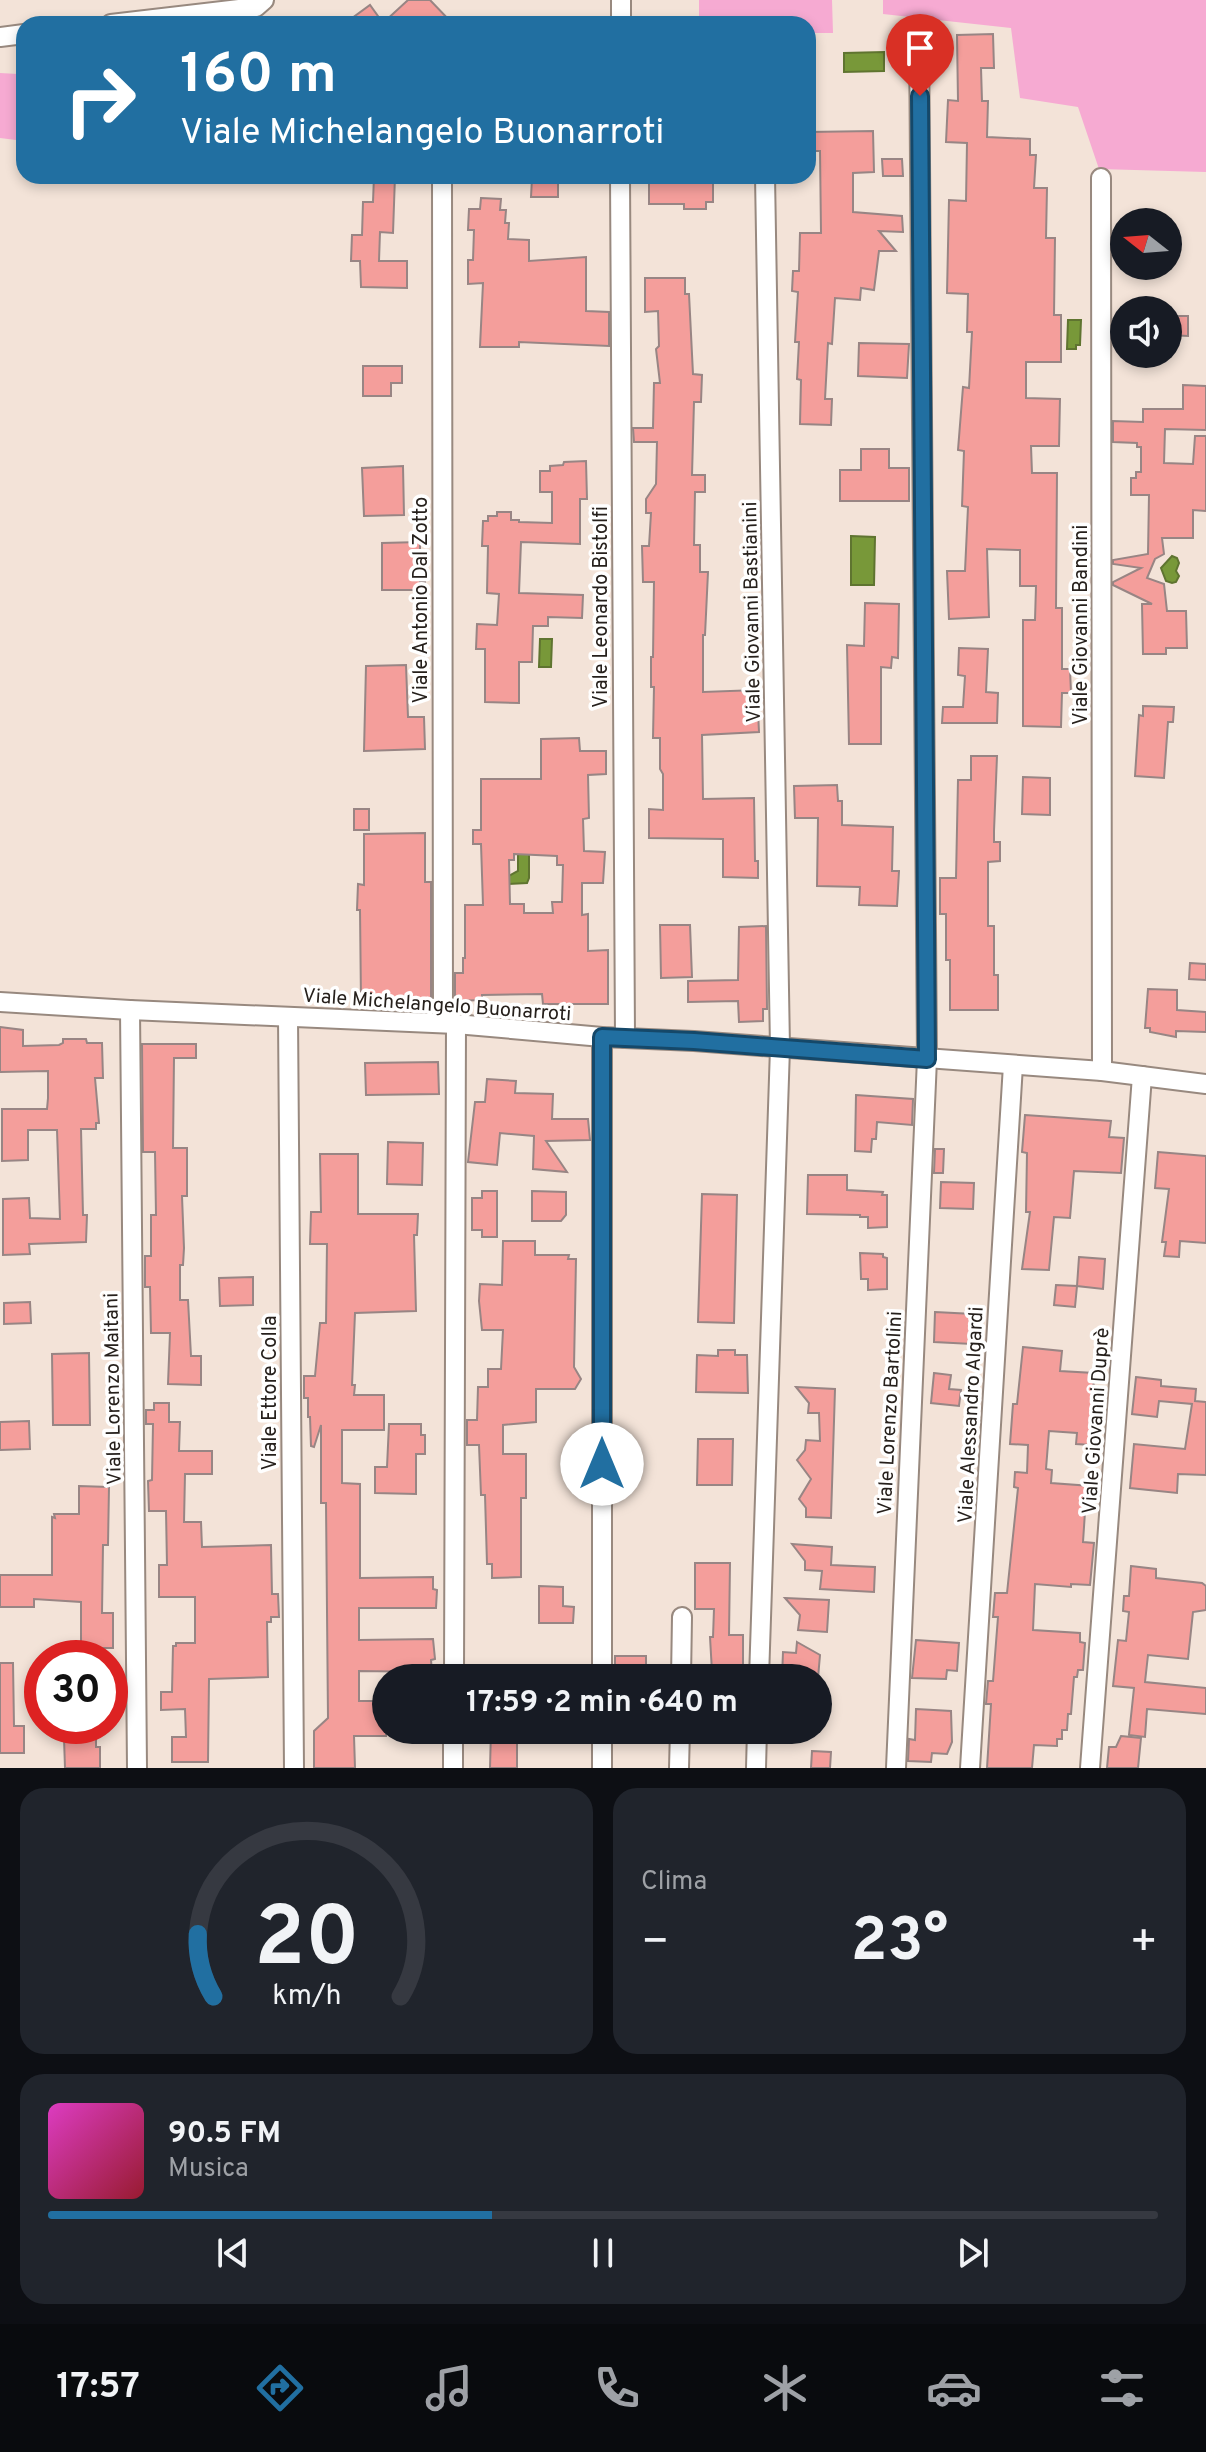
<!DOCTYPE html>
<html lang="it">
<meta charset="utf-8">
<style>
body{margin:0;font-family:Overpass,sans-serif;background:#20242c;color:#f1f3f6;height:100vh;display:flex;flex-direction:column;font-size:30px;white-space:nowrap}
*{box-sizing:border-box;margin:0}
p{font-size:26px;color:#9ea1a6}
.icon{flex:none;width:44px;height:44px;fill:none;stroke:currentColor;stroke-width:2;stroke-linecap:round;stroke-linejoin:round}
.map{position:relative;height:1768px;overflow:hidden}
.sheet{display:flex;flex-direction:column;gap:20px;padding:20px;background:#0d0f14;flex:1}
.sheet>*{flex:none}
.hud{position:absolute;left:16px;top:16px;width:800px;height:168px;border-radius:24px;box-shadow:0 4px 12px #0003;background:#216fa1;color:#fff;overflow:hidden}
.needle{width:52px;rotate:287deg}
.controls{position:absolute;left:1110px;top:208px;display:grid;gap:16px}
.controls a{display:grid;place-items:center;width:72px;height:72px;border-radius:50%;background:#171b24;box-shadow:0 4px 12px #0003;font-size:40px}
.speed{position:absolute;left:24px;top:1640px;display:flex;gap:16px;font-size:40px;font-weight:700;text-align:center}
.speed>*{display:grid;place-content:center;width:104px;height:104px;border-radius:50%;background:#171b24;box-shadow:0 4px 12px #0003;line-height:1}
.speed .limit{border:12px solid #d22;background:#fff;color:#111}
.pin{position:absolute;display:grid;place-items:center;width:68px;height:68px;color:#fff;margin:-82px -34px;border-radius:50% 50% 50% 0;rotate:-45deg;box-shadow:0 0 8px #0007}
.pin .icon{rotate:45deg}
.me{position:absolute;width:88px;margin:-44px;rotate:0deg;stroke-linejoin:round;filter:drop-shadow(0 0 6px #0008)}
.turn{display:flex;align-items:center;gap:28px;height:168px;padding:0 32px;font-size:36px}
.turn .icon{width:104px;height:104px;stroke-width:2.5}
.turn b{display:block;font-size:56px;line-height:68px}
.big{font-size:60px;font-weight:700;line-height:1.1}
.sheet .card{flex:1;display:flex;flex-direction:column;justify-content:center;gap:12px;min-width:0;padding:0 28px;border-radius:24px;background:#20242c}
.sheet .dial{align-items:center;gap:0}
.dial svg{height:208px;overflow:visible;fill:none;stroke:#363941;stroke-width:7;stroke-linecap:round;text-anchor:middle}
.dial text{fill:#f1f3f6;stroke:none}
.song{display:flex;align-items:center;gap:24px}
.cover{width:96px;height:96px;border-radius:12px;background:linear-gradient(135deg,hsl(310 70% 55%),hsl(350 70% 35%))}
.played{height:8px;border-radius:4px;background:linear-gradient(90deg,#216fa1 40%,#363941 40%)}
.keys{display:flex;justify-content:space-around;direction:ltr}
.heat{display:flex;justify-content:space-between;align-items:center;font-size:44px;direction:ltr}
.sheet .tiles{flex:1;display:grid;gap:20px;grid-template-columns:1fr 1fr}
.card:last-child{grid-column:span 2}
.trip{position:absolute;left:372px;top:1664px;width:460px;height:80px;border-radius:40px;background:#171b24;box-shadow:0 4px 12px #0003;font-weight:700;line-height:80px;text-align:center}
.menu{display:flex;height:128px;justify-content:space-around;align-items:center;background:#090b0e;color:#9ea1a6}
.menu .icon{width:56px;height:56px}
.menu .current{color:#216fa1}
.menu b{font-size:36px;color:#f1f3f6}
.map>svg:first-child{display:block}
</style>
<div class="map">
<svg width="1206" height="1768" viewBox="0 0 1206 1768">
<rect width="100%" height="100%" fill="#f3e3d8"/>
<g fill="#f6aad2">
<polygon points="699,0 832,0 833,33 808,33 808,24 699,24"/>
<polygon points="883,0 1206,0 1206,172 1099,169 1078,107 1020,98 1011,28 883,14"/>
<polygon points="0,73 18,74 24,84 24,141 0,138"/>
</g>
<g fill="#789839" stroke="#5f7430" stroke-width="2">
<polygon points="884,52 884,71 844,72 844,53"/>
<polygon points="1068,320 1081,320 1080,345 1076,345 1076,349 1067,349"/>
<polygon points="851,536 875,537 874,585 851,585"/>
<polygon points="1172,556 1177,558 1179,563 1176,571 1179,576 1176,582 1172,583 1166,581 1161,568"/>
<polygon points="540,639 552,639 551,667 539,667"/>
<polygon points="529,853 529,878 527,883 506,884 507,877 518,871 518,854"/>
</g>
<g fill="#f49e9b" stroke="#988584" stroke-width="2" fill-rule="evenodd">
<polygon points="408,0 430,0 453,24 344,24 370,5 383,23"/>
<polygon points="993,34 994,68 981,68 982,101 988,101 987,137 1030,139 1030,155 1036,155 1034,188 1047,188 1046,238 1055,238 1054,315 1061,315 1061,362 1026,362 1026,398 1060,399 1059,446 1031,446 1032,473 1057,473 1056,608 1062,608 1062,669 1070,669 1071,693 1062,693 1061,727 1023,726 1023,620 1035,620 1036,586 1020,586 1020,550 987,549 989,617 949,619 947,571 965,571 968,507 962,506 964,451 958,450 963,387 969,388 972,332 967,332 968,294 947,293 949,200 966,201 967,143 946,142 948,100 958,101 957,35"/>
<polygon points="873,131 874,172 853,173 853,212 902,216 903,232 879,231 896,251 879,251 874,290 861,288 860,300 835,298 832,344 828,343 825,399 832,399 831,425 800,424 801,380 797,379 799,342 795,342 798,292 792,291 793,271 799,271 800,233 821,233 820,151 808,151 808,132"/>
<polygon points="882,159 902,159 903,176 883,176"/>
<polygon points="374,176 395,176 393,233 380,232 379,261 407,261 407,288 361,287 360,261 351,261 352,235 362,235 363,202 373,202"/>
<polygon points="675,176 713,176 713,202 706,202 706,209 684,209 684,204 649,204 649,179 675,179"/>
<polygon points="532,178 558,179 558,197 531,197"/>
<polygon points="481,198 501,199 500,210 506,210 505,223 509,223 508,239 529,240 529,261 586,257 586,311 609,312 609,346 519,342 519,347 480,347 483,283 468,284 468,260 473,260 474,230 468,230 469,209 480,209"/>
<polygon points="645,278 685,278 685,294 689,294 693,374 702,375 701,402 694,402 692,475 705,475 705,492 695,492 694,545 700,545 700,572 708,572 705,635 703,635 703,692 757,690 759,732 702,735 703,799 754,798 755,861 758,861 758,878 723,877 723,839 649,838 649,809 663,810 663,774 660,769 660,738 653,738 654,687 651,687 651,657 653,657 654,582 643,582 642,546 649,546 651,513 646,513 646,499 656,484 657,442 634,442 633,428 653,428 654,383 660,383 656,349 659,346 658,311 645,312"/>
<polygon points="1168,316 1188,316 1188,336 1168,335"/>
<polygon points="859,343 909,344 907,378 858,376"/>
<polygon points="363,366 402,366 402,383 391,383 391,396 363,396"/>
<polygon points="1183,385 1206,386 1206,430 1165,429 1164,463 1193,464 1195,436 1206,436 1206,511 1193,510 1193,538 1162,538 1164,554 1155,559 1147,578 1164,584 1167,611 1186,611 1187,648 1166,648 1166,654 1143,654 1142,604 1152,604 1113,585 1113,582 1141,568 1113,564 1113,560 1148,554 1149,495 1131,495 1131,478 1136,478 1136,472 1141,472 1141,447 1137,447 1137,443 1113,442 1113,421 1143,422 1143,409 1183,409"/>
<polygon points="861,449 889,449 889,468 909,468 909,501 840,501 840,470 861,470"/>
<polygon points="586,461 587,499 580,499 580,544 521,542 519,593 583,595 582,618 548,617 548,626 533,626 532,662 519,662 519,703 485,702 485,649 476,649 477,624 497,625 499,594 487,593 488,546 482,546 483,521 488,521 488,516 497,516 497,512 511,512 511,520 519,520 519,522 552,523 552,492 540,492 540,471 550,471 550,466 563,465 564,462"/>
<polygon points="403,466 404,515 364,516 362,468"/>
<polygon points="420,542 420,553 425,553 425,582 420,582 420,590 382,590 382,543"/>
<polygon points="865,603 899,604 898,658 892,657 891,668 881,667 881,744 849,744 847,645 864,646"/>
<polygon points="959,648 988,649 986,692 998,693 997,723 942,723 943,707 963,707 965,676 958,675"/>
<polygon points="406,665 408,717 424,717 425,749 364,751 366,666"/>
<polygon points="1143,706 1174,707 1173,722 1168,722 1164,778 1135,776 1139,715 1143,716"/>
<path d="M 579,738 L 580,751 L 606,751 L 606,774 L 588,775 L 589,818 L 583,819 L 584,851 L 605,852 L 603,883 L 582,883 L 582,915 L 588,914 L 588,951 L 608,950 L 608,1004 L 543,1004 L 542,994 L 482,995 L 482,1000 L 455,1001 L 455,973 L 463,973 L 463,958 L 465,958 L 465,905 L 483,905 L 481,844 L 473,844 L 473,830 L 481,830 L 481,779 L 541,779 L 541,739 ZM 514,854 L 557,856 L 557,865 L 563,865 L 562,902 L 552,902 L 553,913 L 524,913 L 524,904 L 510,904 L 509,860 L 514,860 Z"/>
<polygon points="971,756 997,756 994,831 994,842 1000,842 1000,861 988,862 988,926 994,926 994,975 998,975 998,1010 950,1010 950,960 946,960 946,914 940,914 940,878 956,878 958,780 971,780"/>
<polygon points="1023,777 1050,778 1050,815 1022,814"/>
<polygon points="837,785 838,801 842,801 842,825 893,827 892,871 899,871 897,906 859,905 860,887 817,886 818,818 795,818 794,786"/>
<rect x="354" y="809" width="15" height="21"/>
<polygon points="425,833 425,882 431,882 431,1007 361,1002 360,910 357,910 358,884 364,885 364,834"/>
<polygon points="660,925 690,925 692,977 661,978"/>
<polygon points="766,926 767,1009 763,1009 763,1021 739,1022 738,1001 688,1002 688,981 738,980 739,927"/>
<polygon points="1190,963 1206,964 1206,980 1189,979"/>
<polygon points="1148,989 1177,990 1177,1010 1206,1012 1206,1032 1176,1031 1176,1037 1150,1032 1150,1028 1145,1028"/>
<polygon points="0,1027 23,1030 23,1046 59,1045 63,1043 63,1039 86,1039 87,1043 102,1043 103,1078 95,1078 99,1123 96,1123 96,1129 81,1129 83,1215 87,1215 86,1242 29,1244 30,1254 3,1255 3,1199 29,1198 30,1218 60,1219 57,1130 28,1130 28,1160 2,1161 2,1109 47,1109 48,1098 48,1071 0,1072"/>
<polygon points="142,1044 196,1044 196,1058 174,1058 173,1148 187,1148 187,1196 182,1196 184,1248 183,1265 180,1265 180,1300 188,1300 191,1356 201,1356 201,1385 168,1384 170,1333 151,1333 150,1287 145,1287 145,1256 151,1256 151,1215 156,1215 155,1152 143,1152"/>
<polygon points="438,1062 439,1094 366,1095 365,1063"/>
<polygon points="487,1079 516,1081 515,1093 553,1094 552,1119 588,1119 590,1140 546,1141 567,1172 533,1169 534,1136 500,1133 497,1165 468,1162 475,1102 485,1102"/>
<polygon points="856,1095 913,1099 912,1125 877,1122 876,1139 872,1139 871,1152 855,1151"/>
<polygon points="1025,1115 1111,1121 1109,1137 1124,1138 1121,1173 1074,1171 1070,1218 1054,1217 1049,1270 1022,1269 1030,1212 1026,1212 1027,1153 1022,1152"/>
<polygon points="388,1142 423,1143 422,1185 387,1184"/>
<polygon points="935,1149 944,1149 943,1173 934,1173"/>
<polygon points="1158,1152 1206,1156 1206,1243 1180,1241 1179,1257 1164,1256 1166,1242 1162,1242 1169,1189 1155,1188"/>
<polygon points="320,1154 358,1154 358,1214 418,1214 417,1235 414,1235 416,1311 355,1313 352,1385 355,1385 354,1395 384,1395 384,1430 342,1430 342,1483 360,1484 360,1578 433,1577 433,1589 437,1590 436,1608 359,1608 359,1640 433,1639 435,1659 431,1660 432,1672 359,1671 359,1701 386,1701 386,1736 354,1736 355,1768 314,1768 314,1731 328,1718 326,1503 321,1503 321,1425 314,1447 311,1446 310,1417 308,1417 308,1398 304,1398 304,1376 315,1376 320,1323 326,1323 327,1244 310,1244 311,1212 321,1212"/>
<polygon points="808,1175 847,1175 847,1190 883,1192 882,1195 887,1195 887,1227 868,1228 868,1217 860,1217 860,1215 807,1214"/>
<polygon points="941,1182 974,1183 973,1209 940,1208"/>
<polygon points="482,1191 497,1191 497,1237 482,1237 482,1230 472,1230 472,1198 482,1198"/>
<polygon points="532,1191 566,1192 566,1215 561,1221 532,1221"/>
<polygon points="702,1194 737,1195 734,1323 698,1322"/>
<polygon points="503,1241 535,1241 535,1255 569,1255 568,1259 576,1259 574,1367 581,1379 575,1389 536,1389 536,1422 503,1425 503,1454 526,1454 526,1498 521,1498 521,1577 492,1578 492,1564 487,1564 485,1495 481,1495 479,1445 467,1445 467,1420 477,1420 478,1387 488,1387 488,1369 501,1369 503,1330 482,1330 479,1301 480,1284 502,1285"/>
<polygon points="860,1253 883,1254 883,1257 887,1258 887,1289 868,1290 868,1279 861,1279"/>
<polygon points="1079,1257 1105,1259 1103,1289 1077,1286"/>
<polygon points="253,1277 253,1305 220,1306 219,1278"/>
<polygon points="1056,1285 1077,1286 1075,1307 1054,1305"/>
<polygon points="30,1302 31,1323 4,1324 4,1303"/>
<polygon points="935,1312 973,1314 972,1344 934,1342"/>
<polygon points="1023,1347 1062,1351 1060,1371 1094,1373 1091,1445 1076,1444 1077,1433 1049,1431 1046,1469 1052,1470 1051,1483 1091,1486 1088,1513 1085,1512 1083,1542 1094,1543 1090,1585 1071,1584 1071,1587 1035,1584 1033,1630 1080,1633 1080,1642 1085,1643 1083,1670 1078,1670 1077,1677 1074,1677 1071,1714 1068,1714 1067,1730 1062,1730 1062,1739 1057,1739 1057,1746 1034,1745 1032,1768 987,1768 991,1704 986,1704 988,1681 993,1681 998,1617 993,1617 995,1593 1007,1593 1018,1488 1014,1487 1015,1472 1027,1473 1028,1445 1010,1444 1013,1404 1017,1404"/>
<polygon points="718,1350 735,1350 735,1355 747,1355 748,1393 696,1392 697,1355 718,1356"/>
<polygon points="89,1353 90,1425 53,1425 52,1354"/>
<polygon points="934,1373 951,1375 949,1389 961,1390 959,1406 931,1403"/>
<polygon points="1136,1377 1161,1380 1161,1386 1196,1389 1195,1401 1206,1402 1206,1475 1178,1474 1177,1493 1130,1488 1134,1444 1185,1449 1192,1404 1159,1401 1157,1417 1132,1414"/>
<polygon points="796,1387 835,1389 831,1518 806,1517 806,1508 799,1499 811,1479 797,1460 805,1450 806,1440 820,1441 819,1413 808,1413 809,1403"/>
<polygon points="154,1403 169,1403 169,1422 180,1422 179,1451 212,1451 212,1474 185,1474 184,1522 201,1522 202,1547 271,1545 272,1594 278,1594 279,1617 271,1617 271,1622 267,1622 268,1677 209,1679 208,1762 172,1762 172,1737 186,1737 185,1709 161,1710 161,1692 172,1692 173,1646 176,1646 176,1643 195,1643 195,1597 159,1597 159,1565 167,1565 166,1511 149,1511 148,1481 152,1480 153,1424 146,1424 146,1410 154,1410"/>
<polygon points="29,1421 30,1449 0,1450 0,1422"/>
<polygon points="389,1424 421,1424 421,1435 425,1435 425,1454 416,1454 416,1494 375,1493 375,1467 387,1467"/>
<polygon points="698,1439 733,1439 732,1485 697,1485"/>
<polygon points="79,1486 109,1487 108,1545 103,1545 102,1613 113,1613 113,1648 81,1648 81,1602 34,1599 34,1607 0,1607 0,1575 52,1575 52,1517 55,1518 54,1514 79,1514"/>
<polygon points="792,1544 832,1547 831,1565 875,1567 874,1592 820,1589 822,1571 805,1570 805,1561"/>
<polygon points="695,1563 730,1563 729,1635 743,1635 743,1673 712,1672 710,1637 713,1637 714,1609 695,1609"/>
<polygon points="1131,1566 1156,1569 1156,1578 1202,1583 1206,1586 1206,1610 1193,1612 1188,1659 1148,1655 1145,1682 1206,1688 1206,1714 1147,1709 1145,1737 1129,1735 1134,1688 1113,1686 1118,1640 1126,1641 1129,1612 1123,1611 1124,1596 1129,1596"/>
<polygon points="539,1586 563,1587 563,1606 574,1607 573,1623 539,1623"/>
<polygon points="785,1598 829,1600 827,1632 798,1630 800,1615"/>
<polygon points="916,1640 959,1643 957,1671 947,1670 946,1679 912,1678"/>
<polygon points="797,1642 820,1655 818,1678 782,1678 783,1652 796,1653"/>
<rect x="615" y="1656" width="31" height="22"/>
<polygon points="0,1663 13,1663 14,1726 24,1726 24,1753 0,1753"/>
<polygon points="916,1709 951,1711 952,1742 947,1754 932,1753 931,1762 908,1761 909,1739 915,1740"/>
<polygon points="491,1730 517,1730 517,1768 490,1768"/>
<polygon points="1121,1736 1141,1738 1138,1768 1107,1768 1109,1747 1116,1747"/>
<polygon points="96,1737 96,1747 100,1747 100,1768 65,1768 64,1738"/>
<polygon points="812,1751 831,1752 830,1768 811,1768"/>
</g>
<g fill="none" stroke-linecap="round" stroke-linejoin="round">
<g stroke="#98897f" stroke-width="22">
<g id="minor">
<polyline points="621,0 621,24"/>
<polyline points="111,24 256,7 264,0"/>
<polyline points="0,37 24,34"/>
<polyline points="442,176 443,1023"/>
<polyline points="620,176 625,1038"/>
<polyline points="1101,178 1102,1071"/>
<polyline points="0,1002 130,1010 456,1024 602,1037 694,1041 1102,1071 1206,1084"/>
<polyline points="130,1010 137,1768"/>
<polyline points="288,1017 294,1768"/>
<polyline points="602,1037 602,1678"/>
<polyline points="454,1678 456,1024"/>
<polyline points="681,1678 682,1617"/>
<polyline points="759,1678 780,1048 765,176"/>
<polyline points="602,1730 602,1768"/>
<polyline points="453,1768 453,1730"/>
<polyline points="679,1768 680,1730"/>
<polyline points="756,1768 757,1730"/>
<polyline points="896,1768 927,1059 919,34"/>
<polyline points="970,1768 1013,1065"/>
<polyline points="1090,1768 1142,1076"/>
</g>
</g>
<use href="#minor" stroke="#fff" stroke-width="18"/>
</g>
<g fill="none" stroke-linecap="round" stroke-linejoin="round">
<g stroke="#154869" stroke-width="20">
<polyline id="route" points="602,1464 602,1037 694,1041 927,1059 920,96"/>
</g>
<use href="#route" stroke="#216fa1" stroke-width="14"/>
</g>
<g text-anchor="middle" stroke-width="7" stroke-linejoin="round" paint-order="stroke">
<g font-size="20" fill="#26201c" stroke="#fff">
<text transform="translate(420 600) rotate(-90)" y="7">Viale Antonio Dal Zotto</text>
<text transform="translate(600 607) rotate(-90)" y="7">Viale Leonardo Bistolfi</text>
<text transform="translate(751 612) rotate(-91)" y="7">Viale Giovanni Bastianini</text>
<text transform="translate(1080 625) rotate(-90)" y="7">Viale Giovanni Bandini</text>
<text transform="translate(437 1004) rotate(4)" y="7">Viale Michelangelo Buonarroti</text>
<text transform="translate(112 1389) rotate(-91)" y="7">Viale Lorenzo Maitani</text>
<text transform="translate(269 1393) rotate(-90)" y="7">Viale Ettore Colla</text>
<text transform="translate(889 1413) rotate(-87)" y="7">Viale Lorenzo Bartolini</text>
<text transform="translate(970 1415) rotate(-87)" y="7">Viale Alessandro Algardi</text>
<text transform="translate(1095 1421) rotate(-86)" y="7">Viale Giovanni Duprè</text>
</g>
</g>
</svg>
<div class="controls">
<a><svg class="needle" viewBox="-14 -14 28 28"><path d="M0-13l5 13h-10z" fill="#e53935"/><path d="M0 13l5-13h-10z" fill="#9ea1a6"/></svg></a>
<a><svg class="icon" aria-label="sound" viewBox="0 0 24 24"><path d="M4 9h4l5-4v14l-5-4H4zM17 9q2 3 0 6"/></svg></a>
</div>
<div class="speed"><div class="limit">30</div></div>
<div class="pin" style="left:920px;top:96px;background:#d93025"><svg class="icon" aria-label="arrive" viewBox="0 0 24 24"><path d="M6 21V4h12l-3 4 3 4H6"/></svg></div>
<svg class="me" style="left:602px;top:1464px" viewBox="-20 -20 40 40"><circle r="19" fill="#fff"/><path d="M0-13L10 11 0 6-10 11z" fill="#216fa1"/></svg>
<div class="trip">17:59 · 2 min · 640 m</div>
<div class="hud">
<div class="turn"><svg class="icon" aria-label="right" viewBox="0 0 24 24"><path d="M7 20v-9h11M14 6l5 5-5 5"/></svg><div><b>160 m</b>Viale Michelangelo Buonarroti</div></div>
</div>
</div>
<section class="sheet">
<div class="tiles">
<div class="card dial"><svg viewBox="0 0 100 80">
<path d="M14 69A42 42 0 1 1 86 69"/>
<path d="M14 69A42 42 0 0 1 8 45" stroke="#216fa1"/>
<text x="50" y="56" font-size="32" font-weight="700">20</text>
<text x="50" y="72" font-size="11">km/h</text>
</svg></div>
<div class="card"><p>Clima</p>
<div class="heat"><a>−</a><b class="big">23°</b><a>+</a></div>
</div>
<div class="card">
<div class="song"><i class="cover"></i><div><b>90.5 FM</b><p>Musica</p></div></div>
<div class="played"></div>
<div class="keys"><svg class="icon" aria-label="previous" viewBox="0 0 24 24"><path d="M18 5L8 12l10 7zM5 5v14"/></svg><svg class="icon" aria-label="pause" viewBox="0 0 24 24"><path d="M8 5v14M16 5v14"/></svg><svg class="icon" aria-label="next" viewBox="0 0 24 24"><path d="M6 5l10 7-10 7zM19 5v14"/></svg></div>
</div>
</div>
</section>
<nav class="menu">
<b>17:57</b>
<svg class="icon current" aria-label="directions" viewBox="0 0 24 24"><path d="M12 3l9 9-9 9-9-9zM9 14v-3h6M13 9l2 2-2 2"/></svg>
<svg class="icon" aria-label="music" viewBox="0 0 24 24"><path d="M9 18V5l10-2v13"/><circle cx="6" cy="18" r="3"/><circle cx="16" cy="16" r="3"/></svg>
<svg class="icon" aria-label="phone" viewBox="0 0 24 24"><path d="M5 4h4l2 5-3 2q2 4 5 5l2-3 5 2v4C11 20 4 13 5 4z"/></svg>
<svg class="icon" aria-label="climate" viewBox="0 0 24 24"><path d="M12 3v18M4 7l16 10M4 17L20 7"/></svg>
<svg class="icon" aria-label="car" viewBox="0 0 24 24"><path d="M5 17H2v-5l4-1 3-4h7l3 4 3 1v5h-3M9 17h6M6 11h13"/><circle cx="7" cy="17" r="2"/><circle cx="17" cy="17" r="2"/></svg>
<svg class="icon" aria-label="filters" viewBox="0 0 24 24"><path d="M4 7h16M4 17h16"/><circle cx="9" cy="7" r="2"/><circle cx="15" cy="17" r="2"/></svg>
</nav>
